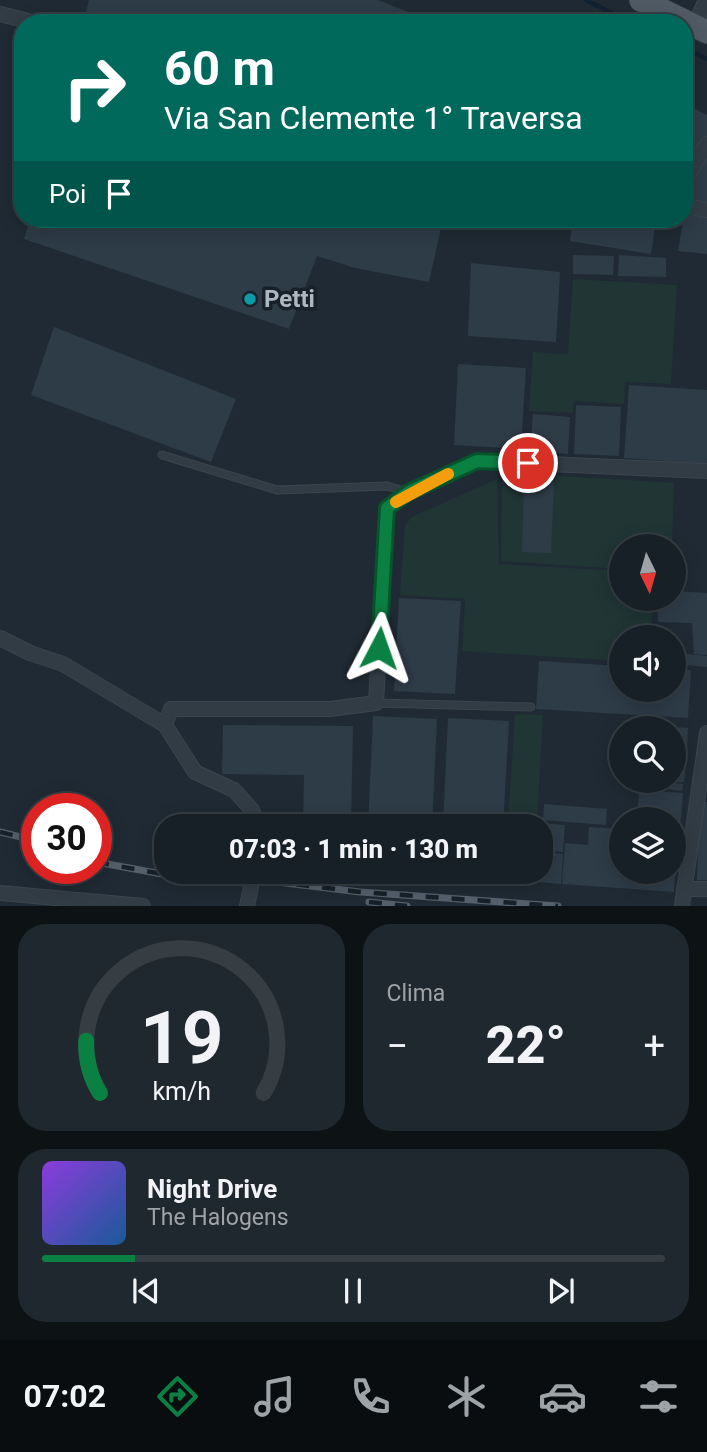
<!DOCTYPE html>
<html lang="it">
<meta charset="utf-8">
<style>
body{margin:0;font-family:Roboto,sans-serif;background:#20282f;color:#f1f3f6;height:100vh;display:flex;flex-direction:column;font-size:26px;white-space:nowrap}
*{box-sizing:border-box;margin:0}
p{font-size:23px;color:#9ea3a7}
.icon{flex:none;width:38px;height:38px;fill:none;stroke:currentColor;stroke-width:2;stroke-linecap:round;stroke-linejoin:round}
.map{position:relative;height:906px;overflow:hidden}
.sheet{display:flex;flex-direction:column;gap:18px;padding:18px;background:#0d1215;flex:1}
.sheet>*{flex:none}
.top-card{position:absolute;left:14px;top:14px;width:679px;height:214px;border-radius:28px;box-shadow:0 4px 18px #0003,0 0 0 2px #363e44;background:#00695c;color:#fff;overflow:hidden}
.needle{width:46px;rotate:175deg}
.fabs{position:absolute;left:609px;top:534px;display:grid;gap:14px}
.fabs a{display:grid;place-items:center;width:77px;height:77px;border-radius:50%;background:#172027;box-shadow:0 4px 18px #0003,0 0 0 2px #363e44;font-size:35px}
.speed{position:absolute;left:21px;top:793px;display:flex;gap:14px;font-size:35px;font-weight:700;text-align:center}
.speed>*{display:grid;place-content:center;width:91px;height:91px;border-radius:50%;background:#172027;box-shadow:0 4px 18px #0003,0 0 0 2px #363e44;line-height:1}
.speed .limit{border:10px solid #d22;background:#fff;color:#111}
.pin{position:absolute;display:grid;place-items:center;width:60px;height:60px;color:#fff;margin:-30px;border:4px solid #fff;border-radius:50%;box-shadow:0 2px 7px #0007}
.me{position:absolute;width:77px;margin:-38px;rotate:4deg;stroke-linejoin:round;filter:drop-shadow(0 0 5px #0008)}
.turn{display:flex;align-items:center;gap:24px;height:147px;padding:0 35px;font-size:32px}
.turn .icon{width:91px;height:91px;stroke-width:2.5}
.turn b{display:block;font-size:49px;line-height:60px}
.then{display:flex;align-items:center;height:66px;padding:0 35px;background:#0003;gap:14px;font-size:26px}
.big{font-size:52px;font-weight:800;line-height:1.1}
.sheet .tile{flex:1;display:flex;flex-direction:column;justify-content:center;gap:10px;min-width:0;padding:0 24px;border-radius:28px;background:#20282f}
.sheet .dial{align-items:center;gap:0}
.dial svg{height:182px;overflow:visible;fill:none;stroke:#363e44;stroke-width:7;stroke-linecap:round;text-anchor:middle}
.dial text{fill:#f1f3f6;stroke:none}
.song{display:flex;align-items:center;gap:21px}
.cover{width:84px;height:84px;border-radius:10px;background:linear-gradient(135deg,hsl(270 70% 55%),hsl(210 70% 35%))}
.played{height:7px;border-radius:4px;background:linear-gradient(90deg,#0b8043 15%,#363e44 15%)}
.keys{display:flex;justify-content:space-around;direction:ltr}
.heat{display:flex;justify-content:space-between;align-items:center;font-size:38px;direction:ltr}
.sheet .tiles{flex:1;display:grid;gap:18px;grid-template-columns:1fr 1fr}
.tile:last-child{grid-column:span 2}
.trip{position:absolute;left:154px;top:814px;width:399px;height:70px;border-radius:28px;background:#172027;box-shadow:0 4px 18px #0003,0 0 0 2px #363e44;font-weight:800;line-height:70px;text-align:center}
.menu{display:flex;height:112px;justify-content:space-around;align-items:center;background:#090d10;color:#9ea3a7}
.menu .icon{width:49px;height:49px}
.menu .current{color:#0b8043}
.menu b{font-size:32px;color:#f1f3f6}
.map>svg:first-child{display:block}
</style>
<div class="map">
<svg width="707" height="906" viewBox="0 0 707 906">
<rect width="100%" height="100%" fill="#1f2a34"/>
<g fill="#213535">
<polygon points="573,279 677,285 671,384 625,382 624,404 574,401 573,413 529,411 533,352 568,354"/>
<polygon points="502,472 674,483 672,546 621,546 621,569 501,561"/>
<polygon points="497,479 499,564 621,571 621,598 652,599 651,637 621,637 621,661 462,651 465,599 400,595 405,525 412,517"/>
<polygon points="515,714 543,715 537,823 508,822"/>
</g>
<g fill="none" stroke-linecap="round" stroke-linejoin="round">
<g stroke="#132231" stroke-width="4.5">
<polyline points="586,0 632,23"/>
<polyline points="684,48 707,59"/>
</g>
</g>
<g fill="#2e3c48">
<polygon points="89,0 378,0 433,22 83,23"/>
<polygon points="693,108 707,115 707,137 696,158 684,151 684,123"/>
<polygon points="707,151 707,206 684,202 684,189"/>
<polygon points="684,215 707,217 707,254 678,251"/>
<polygon points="30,219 443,219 429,282 355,268 317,256 289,329 24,239"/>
<polygon points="573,219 603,219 655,227 651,254 570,241"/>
<polygon points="573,255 614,256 613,275 573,274"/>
<polygon points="619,255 666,258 666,277 618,276"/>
<polygon points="471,263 560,272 556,342 468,336"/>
<polygon points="54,327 236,399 211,462 31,395"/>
<polygon points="458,364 526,368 521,449 454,445"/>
<polygon points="629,385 707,390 707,464 624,458"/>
<polygon points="576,405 621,407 619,456 574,454"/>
<polygon points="533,414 570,417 568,454 530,451"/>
<polygon points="524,481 554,482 551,553 522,552"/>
<polygon points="674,591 707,593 707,655 694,654 692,623 658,622 658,598 674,598"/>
<polygon points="399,598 461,601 455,694 394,691"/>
<polygon points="685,654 707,656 707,667 684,665"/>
<polygon points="539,661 621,666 621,690 674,690 674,669 691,670 688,718 536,709"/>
<polygon points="373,716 437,719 432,826 368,826"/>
<polygon points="448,718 509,721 503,826 443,826"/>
<polygon points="223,725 353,726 351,826 303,826 304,775 222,774"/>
<polygon points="674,727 688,728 687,751 674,750"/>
<polygon points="674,752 687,753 685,768 674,767"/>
<polygon points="674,769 685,770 684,782 674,782"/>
<polygon points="665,782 683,784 682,791 665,789"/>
<polygon points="639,790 683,793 680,828 674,827 674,819 637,819"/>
<polygon points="699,802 707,802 707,880 697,880"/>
<polygon points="544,804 607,809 606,825 543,820"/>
<polygon points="542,823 565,825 563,852 541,850"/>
<polygon points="589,827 621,829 621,872 675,872 674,892 562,884 565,843 588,845"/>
<polygon points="674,833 678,833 676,864 674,864"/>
<polygon points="541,852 563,854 561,884 537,882 538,872 541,872"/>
</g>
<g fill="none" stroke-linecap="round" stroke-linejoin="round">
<g stroke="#3c454e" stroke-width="9">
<g id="service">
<polyline points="162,455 277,490 387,486 408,492"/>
<polyline points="376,703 531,707"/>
</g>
</g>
<g stroke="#3c454e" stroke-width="16">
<g id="minor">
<polyline points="0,14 28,21"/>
<polyline points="694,26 706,0"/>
<polyline points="684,181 707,144"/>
<polyline points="684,206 707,210"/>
<polyline points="0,638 30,653 63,664 165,725 195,772 234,790 252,810 257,826"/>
<polyline points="165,725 171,709 330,709 376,703 387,508 409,492 477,461 707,471"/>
<polyline points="684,889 707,889"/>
<polyline points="0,893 143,906"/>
<polyline points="247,906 254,872"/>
<polyline points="682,906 707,733"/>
</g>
</g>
<g stroke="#3c454e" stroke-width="24">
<polyline id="primary" points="641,0 707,32"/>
</g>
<use href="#service" stroke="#323c45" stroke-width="7"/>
<use href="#minor" stroke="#323c45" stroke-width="14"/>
<use href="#primary" stroke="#505b65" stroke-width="23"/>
<g stroke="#54606c" stroke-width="7">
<g id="rail">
<polyline points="0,832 37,841"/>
<polyline points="96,862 206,882"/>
<polyline points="193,872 360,892 558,906"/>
<polyline points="369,902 407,906"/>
</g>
</g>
<use href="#rail" stroke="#182129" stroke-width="4.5" stroke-dasharray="13" stroke-linecap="butt"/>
</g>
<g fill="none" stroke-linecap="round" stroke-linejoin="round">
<g stroke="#07532c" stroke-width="18">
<polyline id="route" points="379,648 387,508 409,492 477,461 528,463"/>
</g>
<use href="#route" stroke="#0b8043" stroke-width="12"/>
<polyline stroke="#f59e0b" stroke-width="12" points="396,502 448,474"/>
</g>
<circle fill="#0f9aa8" stroke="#182129" stroke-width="2.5" cx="250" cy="299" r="7"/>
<g text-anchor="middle" stroke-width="7" stroke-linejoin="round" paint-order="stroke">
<g font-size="24" font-weight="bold" fill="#acb7c2" stroke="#182129" text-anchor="start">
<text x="264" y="307">Petti</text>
</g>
</g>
</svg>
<div class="fabs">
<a><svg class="needle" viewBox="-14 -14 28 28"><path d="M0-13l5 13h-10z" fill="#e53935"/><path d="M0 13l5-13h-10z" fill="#9ea3a7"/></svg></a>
<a><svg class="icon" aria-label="sound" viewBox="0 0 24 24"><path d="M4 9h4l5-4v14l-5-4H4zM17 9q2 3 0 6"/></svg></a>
<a><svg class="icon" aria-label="search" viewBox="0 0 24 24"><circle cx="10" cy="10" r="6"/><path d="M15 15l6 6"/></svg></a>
<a><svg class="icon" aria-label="layers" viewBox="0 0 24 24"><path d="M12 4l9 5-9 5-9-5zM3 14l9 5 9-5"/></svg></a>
</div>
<div class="speed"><div class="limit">30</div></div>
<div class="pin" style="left:528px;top:463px;background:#d93025"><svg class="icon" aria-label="arrive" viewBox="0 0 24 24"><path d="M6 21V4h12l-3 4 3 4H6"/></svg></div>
<svg class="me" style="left:379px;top:648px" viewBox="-20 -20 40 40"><path d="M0-17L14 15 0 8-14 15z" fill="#0b8043" stroke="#fff" stroke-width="4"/></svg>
<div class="trip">07:03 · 1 min · 130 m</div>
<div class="top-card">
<div class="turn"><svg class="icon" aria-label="right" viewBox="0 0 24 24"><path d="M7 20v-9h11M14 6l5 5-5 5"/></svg><div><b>60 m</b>Via San Clemente 1° Traversa</div></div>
<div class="then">Poi<svg class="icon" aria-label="arrive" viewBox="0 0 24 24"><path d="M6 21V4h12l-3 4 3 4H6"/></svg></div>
</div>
</div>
<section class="sheet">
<div class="tiles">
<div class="tile dial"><svg viewBox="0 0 100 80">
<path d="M14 69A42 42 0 1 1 86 69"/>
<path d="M14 69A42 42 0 0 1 8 46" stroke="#0b8043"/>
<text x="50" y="56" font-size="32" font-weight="700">19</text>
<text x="50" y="72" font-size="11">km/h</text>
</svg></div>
<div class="tile"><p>Clima</p>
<div class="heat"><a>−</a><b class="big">22°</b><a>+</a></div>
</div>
<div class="tile">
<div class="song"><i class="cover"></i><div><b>Night Drive</b><p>The Halogens</p></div></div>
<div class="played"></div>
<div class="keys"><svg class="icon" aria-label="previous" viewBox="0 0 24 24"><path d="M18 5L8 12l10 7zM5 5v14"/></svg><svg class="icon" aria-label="pause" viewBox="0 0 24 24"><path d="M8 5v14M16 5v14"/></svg><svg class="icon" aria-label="next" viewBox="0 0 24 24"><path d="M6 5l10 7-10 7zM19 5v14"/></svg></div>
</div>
</div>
</section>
<nav class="menu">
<b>07:02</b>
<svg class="icon current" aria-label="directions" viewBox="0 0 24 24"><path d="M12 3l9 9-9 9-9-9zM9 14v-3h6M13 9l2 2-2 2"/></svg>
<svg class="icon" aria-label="music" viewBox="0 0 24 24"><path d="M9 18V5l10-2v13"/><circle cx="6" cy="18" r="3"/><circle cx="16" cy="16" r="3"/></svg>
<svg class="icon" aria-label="phone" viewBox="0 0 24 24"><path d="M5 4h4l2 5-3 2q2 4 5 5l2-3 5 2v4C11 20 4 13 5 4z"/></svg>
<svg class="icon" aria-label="climate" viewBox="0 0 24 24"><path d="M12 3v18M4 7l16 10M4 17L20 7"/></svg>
<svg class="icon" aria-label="car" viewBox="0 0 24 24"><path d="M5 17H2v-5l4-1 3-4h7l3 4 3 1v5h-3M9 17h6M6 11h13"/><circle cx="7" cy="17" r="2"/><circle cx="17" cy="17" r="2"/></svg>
<svg class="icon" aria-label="filters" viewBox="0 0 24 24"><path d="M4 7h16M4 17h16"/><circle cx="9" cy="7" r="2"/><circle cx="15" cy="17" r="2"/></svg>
</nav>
